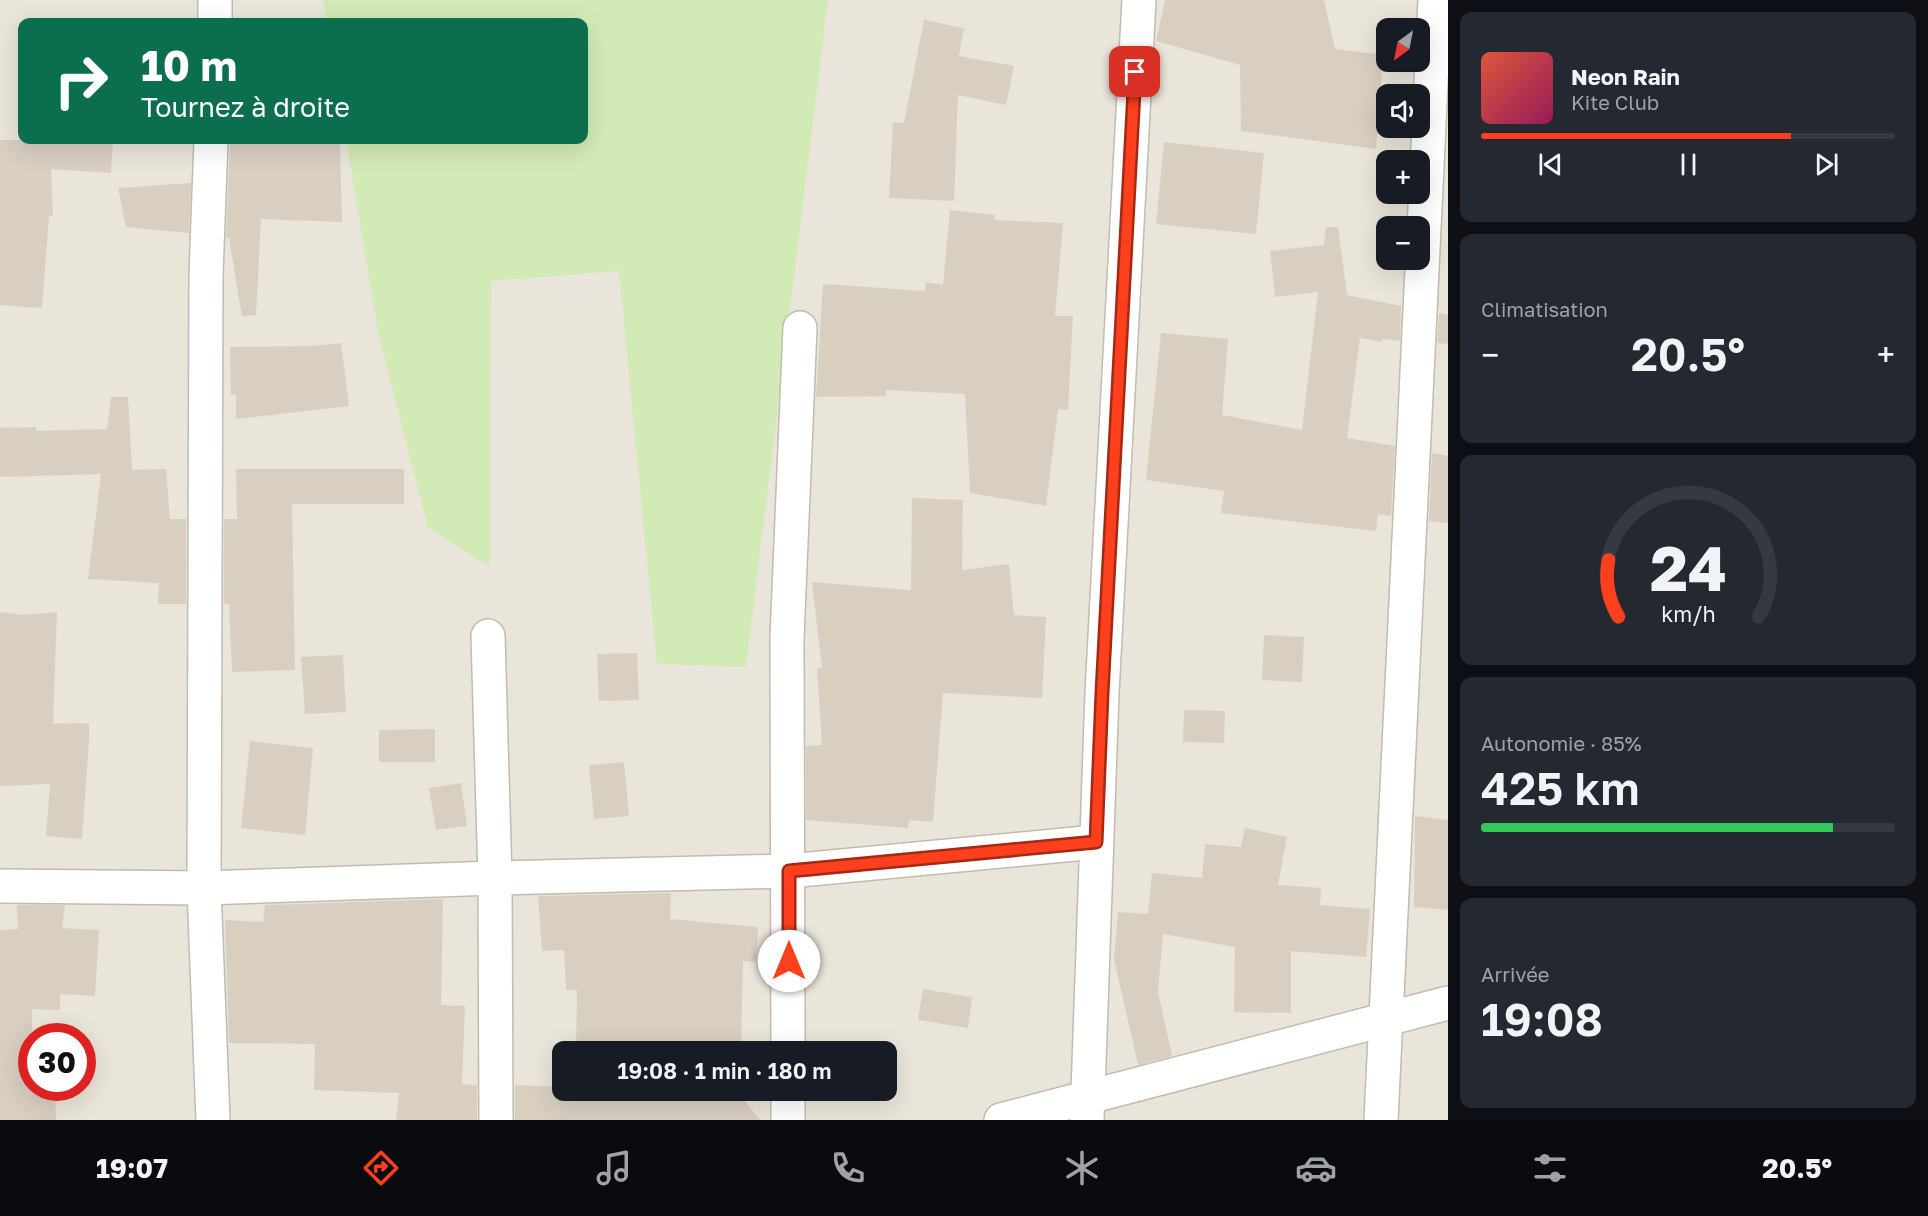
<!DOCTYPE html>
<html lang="fr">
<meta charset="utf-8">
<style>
body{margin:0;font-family:"Golos Text",sans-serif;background:#242831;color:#f1f3f6;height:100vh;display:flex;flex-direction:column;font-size:22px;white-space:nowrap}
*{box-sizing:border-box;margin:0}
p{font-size:20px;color:#9ea1a6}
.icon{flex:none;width:33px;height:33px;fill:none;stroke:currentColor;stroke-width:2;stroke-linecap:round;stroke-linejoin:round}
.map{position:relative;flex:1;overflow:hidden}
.panel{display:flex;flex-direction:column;gap:12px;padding:12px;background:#0d0f14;width:480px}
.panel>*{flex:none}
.banner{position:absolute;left:18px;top:18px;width:570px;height:126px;border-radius:12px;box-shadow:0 6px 24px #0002;background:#0b6e4f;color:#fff;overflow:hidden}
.needle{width:39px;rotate:212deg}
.controls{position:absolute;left:1376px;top:18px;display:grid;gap:12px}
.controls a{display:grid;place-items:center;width:54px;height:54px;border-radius:12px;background:#171b24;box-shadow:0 6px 24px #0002;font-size:30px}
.speed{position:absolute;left:18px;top:1023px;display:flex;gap:12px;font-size:30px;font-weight:700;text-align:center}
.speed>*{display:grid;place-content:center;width:78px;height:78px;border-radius:50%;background:#171b24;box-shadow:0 6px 24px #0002;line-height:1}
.speed .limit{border:9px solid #d22;background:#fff;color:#111}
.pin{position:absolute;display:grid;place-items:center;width:51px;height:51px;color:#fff;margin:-26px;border-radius:12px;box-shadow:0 3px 9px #0006}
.me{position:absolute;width:66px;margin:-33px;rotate:0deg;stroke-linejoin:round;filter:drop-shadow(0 0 4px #0008)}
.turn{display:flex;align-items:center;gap:21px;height:126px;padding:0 24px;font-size:27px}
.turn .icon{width:78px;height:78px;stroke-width:2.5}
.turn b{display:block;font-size:42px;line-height:51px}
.big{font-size:45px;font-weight:600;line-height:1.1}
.panel .card{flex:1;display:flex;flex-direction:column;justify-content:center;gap:9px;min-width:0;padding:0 21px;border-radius:12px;background:#242831}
.panel .dial{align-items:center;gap:0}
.dial svg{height:156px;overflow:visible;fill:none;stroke:#363941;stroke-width:7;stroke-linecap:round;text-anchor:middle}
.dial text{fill:#f1f3f6;stroke:none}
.song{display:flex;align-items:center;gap:18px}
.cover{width:72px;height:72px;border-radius:9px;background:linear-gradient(135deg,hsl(10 70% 55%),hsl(330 70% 35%))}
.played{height:6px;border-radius:3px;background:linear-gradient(90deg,#fc3f1d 75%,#363941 75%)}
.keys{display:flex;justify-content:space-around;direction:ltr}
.heat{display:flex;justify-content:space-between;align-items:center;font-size:33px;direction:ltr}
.charge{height:9px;border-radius:4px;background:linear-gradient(90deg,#34c759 85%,#363941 0)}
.trip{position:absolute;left:552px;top:1041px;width:345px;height:60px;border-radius:12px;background:#171b24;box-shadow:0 6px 24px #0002;font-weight:600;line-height:60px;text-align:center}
.tabs{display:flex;height:96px;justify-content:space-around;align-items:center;background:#090b0e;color:#9ea1a6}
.tabs .icon{width:42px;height:42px}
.tabs .on{color:#fc3f1d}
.tabs b{font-size:27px;color:#f1f3f6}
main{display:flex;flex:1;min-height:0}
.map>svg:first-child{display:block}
</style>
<main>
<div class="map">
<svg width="1448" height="1120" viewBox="0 0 1448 1120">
<rect width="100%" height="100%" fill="#f6f3ec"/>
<path fill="#eae5da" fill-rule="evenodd" d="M 0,0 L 1448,0 L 1448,1120 L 0,1120 ZM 22,22 L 584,22 L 584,140 L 22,140 ZM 1386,28 L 1419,28 L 1419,62 L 1386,62 ZM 1386,94 L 1419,94 L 1419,128 L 1386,128 ZM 1386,160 L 1419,160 L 1419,194 L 1386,194 ZM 1386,226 L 1419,226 L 1419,260 L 1386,260 ZM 32,1036 L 82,1036 L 82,1088 L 32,1088 ZM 562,1052 L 886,1052 L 886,1090 L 562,1090 Z"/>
<polygon fill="#d2eab5" points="323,0 828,0 746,667 657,664 619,271 491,281 490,567 428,528 378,332 346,140 584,140 584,22 327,22"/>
<g fill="#d8cfc1">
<polygon points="1165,0 1324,0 1335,49 1383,55 1376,149 1241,131 1240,65 1156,41"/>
<polygon points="924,20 964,28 959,56 1014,66 1006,105 958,95 954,201 889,198 893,122 904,123"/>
<polygon points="0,140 113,140 111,173 51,169 53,216 49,216 42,308 0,305"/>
<polygon points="230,140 340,140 342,222 261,219 256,315 242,316 229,238 226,237"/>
<polygon points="1164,142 1264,153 1256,234 1156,224"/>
<polygon points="191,183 189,233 126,227 118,188"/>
<polygon points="950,210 995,215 995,220 1063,223 1055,316 1073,316 1068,410 1058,409 1046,506 970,493 965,394 886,390 886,396 816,397 823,284 925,291 926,282 943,285"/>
<polygon points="1326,227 1338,227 1347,295 1401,306 1400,341 1382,339 1382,342 1360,338 1347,438 1395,446 1391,516 1378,514 1376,531 1221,513 1224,491 1146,480 1161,333 1228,339 1222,415 1302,430 1318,292 1275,297 1270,251 1324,245"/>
<polygon points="1439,313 1448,315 1448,344 1437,343"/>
<polygon points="341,343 349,406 236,419 236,395 231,395 230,347 312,346"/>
<polygon points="111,397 128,397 132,470 166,469 170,519 186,519 186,604 158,604 159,583 88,579 101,474 0,477 0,428 36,427 36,431 107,429"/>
<polygon points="1432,453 1448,456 1448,523 1429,521"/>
<polygon points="236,469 404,469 404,504 292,504 295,670 232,672 229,604 224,604 224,519 237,519"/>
<polygon points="912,498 963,500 962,570 1009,564 1014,615 1046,617 1042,698 943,693 933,822 909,820 908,828 806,820 806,746 822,745 817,668 822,668 812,582 911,590"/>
<polygon points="0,612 22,615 57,612 53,724 89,723 89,742 82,839 46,836 50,784 0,786"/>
<polygon points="1264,635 1304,637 1302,682 1262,680"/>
<polygon points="637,653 639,700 599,701 597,654"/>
<polygon points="343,655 346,712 305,714 301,657"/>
<polygon points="1184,710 1225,711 1224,743 1183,742"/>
<polygon points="435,729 435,762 379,762 379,730"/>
<polygon points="250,741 313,748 305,835 241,828"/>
<polygon points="624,762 629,816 594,819 589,765"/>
<polygon points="461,783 467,826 436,830 429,788"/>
<polygon points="1415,816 1448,820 1448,910 1414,907"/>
<polygon points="1245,828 1287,837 1278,885 1321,888 1320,905 1370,909 1366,957 1291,951 1291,1013 1234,1012 1235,947 1163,934 1158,992 1172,1056 1138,1065 1114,959 1118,912 1148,914 1152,873 1202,878 1205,844 1241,847"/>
<polygon points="671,893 670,919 758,927 756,962 743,961 741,1044 697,1043 704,1052 576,1052 577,990 566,990 564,950 542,951 538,896"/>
<polygon points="443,899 441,1005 465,1006 462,1084 477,1085 477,1120 396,1120 399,1093 314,1090 315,1044 229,1043 225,920 263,922 265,905"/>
<polygon points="17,905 65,905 62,928 99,930 95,996 60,994 60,1010 32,1009 32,1088 55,1088 56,1120 0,1120 0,930 18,929"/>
<polygon points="923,989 972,997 968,1028 918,1020"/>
<polygon points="515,1085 562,1087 562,1090 736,1090 760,1120 515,1120"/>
</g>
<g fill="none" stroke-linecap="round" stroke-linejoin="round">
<g stroke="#c2bbae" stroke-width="36">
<g id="street">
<polyline points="215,22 215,0"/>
<polyline points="211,140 206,275 204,888 213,1120"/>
<polyline points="488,636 495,878 496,1120"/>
<polyline points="0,886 204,888 495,878 789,871 1096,842"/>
<polyline points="788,1052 787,638 800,328"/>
<polyline points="788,1120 788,1090"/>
<polyline points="1001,1120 1448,1003"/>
<polyline points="1087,1120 1102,693 1139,0"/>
<polyline points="1381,1120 1435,0"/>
</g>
</g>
<use href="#street" stroke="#fff" stroke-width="33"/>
</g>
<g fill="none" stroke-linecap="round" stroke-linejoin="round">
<g stroke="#a42913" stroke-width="15">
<polyline id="route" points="789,961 789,871 1096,842 1102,693 1135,72"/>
</g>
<use href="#route" stroke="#fc3f1d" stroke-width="10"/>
</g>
</svg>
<div class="controls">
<a><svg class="needle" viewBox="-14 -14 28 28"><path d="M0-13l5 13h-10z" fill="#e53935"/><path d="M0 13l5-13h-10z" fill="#9ea1a6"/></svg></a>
<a><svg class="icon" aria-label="sound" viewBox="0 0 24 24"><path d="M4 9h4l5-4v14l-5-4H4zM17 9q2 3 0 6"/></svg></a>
<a>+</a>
<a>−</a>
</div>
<div class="speed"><div class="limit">30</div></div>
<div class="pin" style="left:1135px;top:72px;background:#d93025"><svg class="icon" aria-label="arrive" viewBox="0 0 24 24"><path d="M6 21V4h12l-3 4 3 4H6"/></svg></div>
<svg class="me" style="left:789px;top:961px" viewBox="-20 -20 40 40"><circle r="19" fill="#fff"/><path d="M0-13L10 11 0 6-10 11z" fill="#fc3f1d"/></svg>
<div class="trip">19:08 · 1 min · 180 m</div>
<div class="banner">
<div class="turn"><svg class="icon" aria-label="right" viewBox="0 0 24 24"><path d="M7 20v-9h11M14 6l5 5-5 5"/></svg><div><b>10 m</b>Tournez à droite</div></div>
</div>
</div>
<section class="panel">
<div class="card">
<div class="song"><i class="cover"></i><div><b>Neon Rain</b><p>Kite Club</p></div></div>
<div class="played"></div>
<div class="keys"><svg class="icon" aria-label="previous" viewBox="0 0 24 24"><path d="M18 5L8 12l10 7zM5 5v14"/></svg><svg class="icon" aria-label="pause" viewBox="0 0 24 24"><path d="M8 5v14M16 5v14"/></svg><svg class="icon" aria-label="next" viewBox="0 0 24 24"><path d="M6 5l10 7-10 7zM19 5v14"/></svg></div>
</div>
<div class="card"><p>Climatisation</p>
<div class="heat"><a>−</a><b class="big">20.5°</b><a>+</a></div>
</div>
<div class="card dial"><svg viewBox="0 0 100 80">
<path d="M14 69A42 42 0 1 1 86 69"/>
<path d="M14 69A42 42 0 0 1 9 40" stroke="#fc3f1d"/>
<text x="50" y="56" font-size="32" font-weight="700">24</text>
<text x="50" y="72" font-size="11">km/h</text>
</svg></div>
<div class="card"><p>Autonomie · 85%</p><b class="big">425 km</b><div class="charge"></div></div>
<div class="card"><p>Arrivée</p><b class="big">19:08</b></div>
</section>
</main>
<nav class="tabs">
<b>19:07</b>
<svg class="icon on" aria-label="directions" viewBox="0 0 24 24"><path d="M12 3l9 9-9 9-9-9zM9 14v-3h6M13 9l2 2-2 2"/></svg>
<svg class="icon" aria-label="music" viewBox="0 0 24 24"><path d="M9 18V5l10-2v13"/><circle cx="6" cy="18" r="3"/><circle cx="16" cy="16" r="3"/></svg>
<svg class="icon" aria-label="phone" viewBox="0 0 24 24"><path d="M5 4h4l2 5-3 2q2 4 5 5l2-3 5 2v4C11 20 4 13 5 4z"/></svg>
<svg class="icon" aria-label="climate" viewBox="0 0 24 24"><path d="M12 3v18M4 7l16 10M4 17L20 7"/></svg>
<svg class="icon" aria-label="car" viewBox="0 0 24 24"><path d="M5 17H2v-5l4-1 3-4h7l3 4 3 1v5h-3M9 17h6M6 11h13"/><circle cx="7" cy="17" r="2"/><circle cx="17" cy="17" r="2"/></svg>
<svg class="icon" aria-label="filters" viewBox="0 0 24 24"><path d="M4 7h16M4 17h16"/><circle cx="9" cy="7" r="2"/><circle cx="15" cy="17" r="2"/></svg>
<b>20.5°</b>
</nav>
